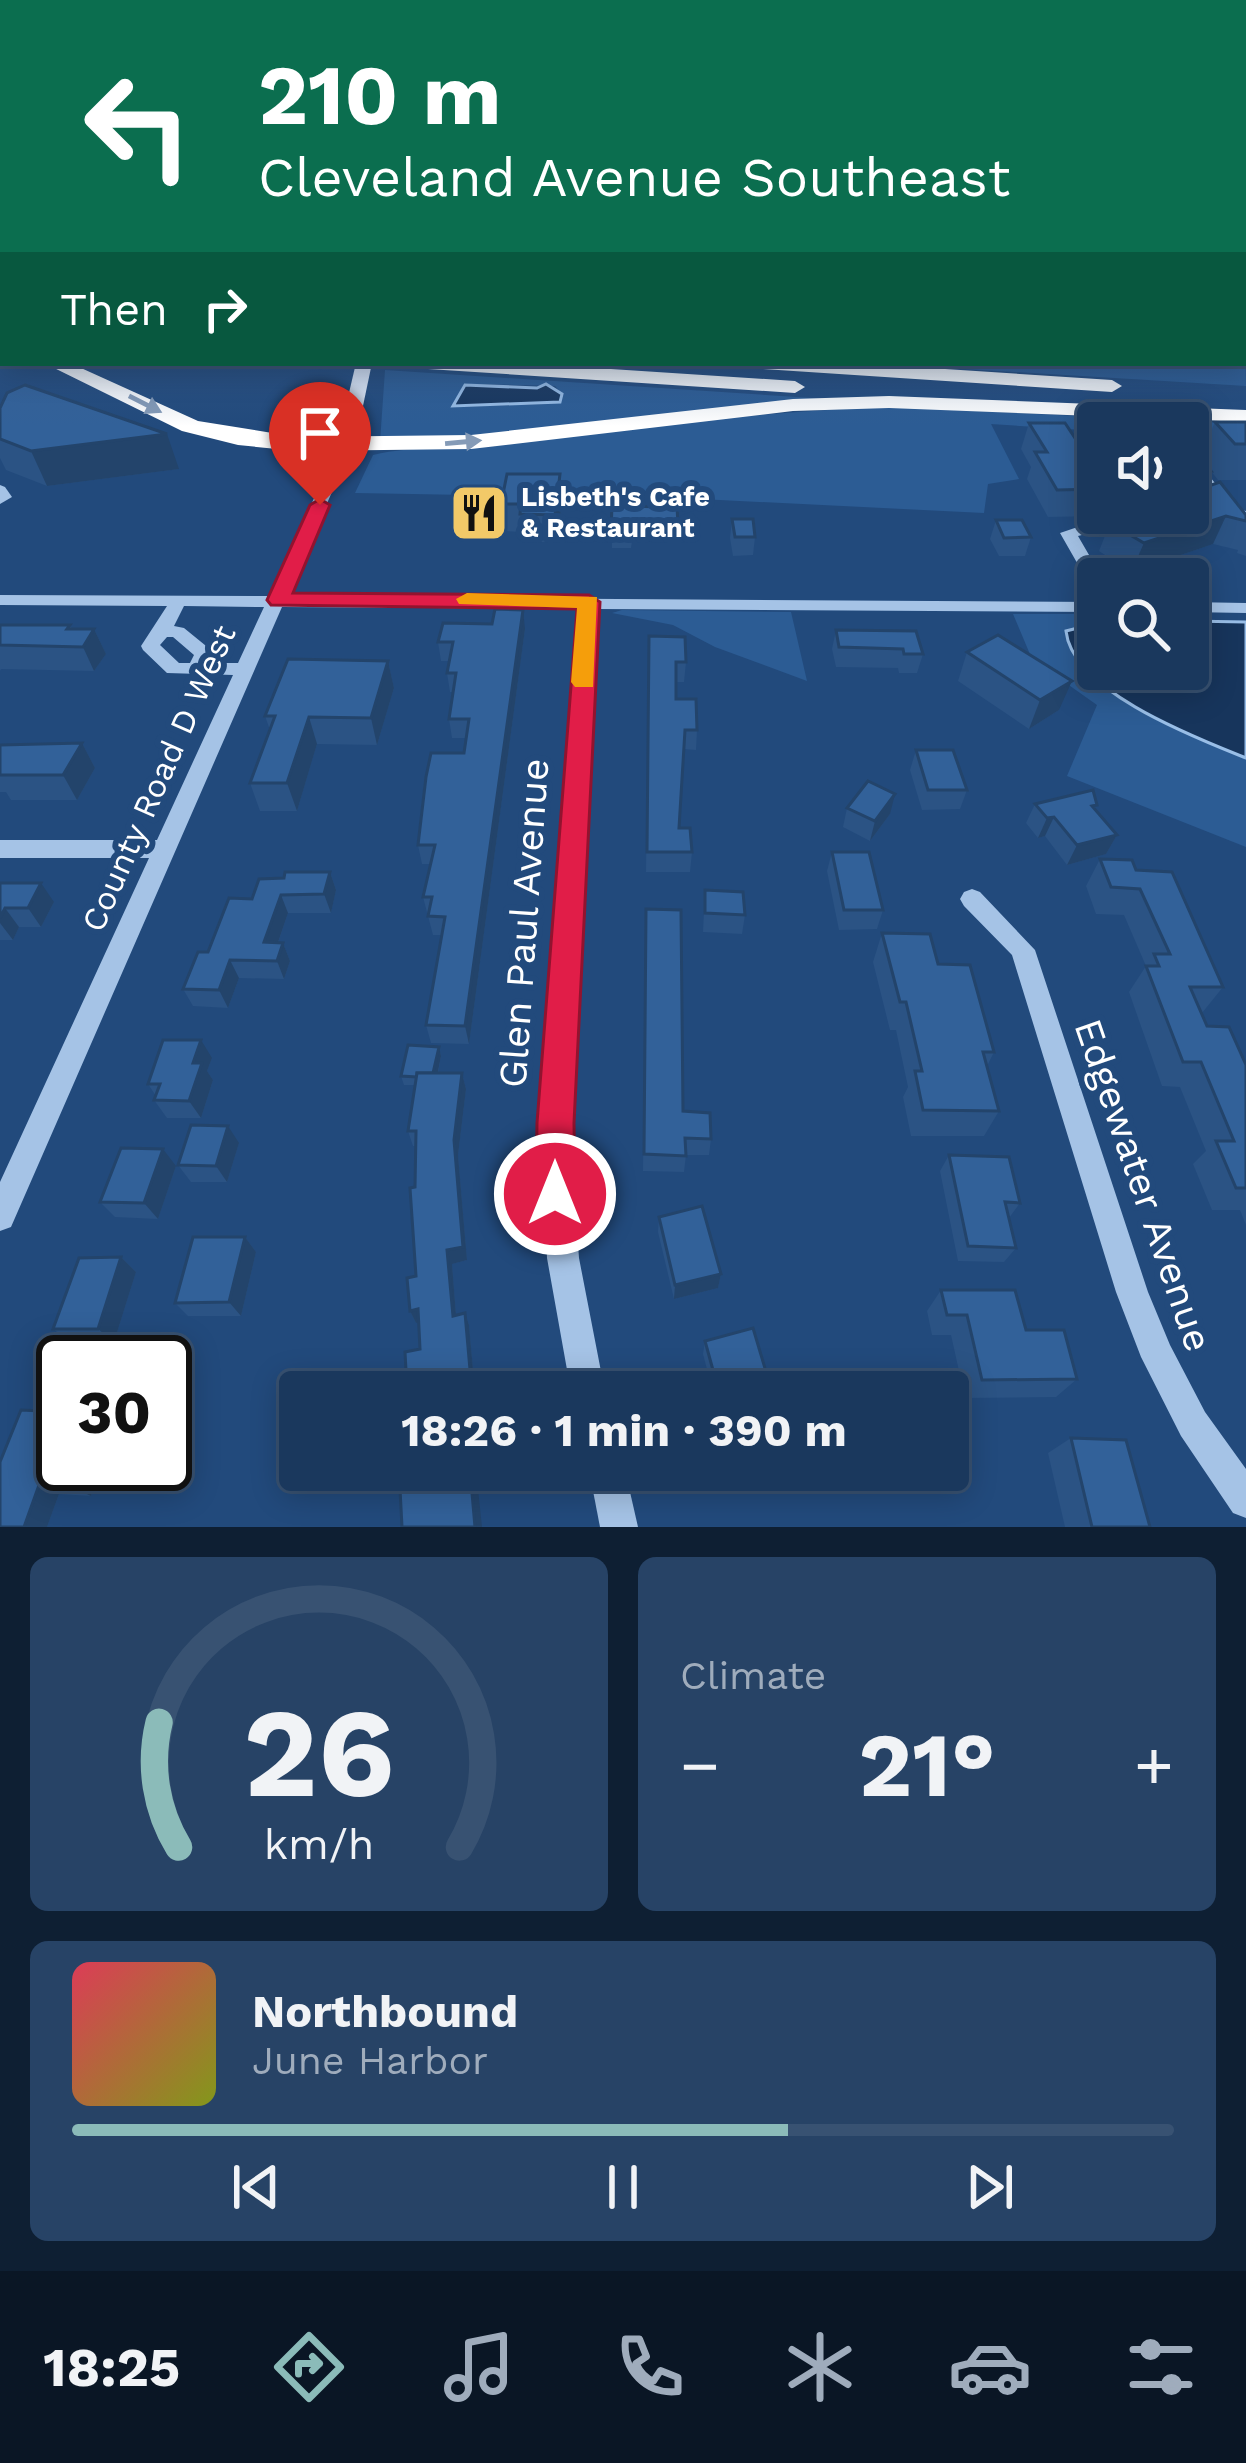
<!DOCTYPE html>
<meta charset="utf-8">
<style>
body{margin:0;font-family:"Work Sans",sans-serif;background:#274366;color:#f1f3f6;height:100vh;display:flex;flex-direction:column;font-size:45px;white-space:nowrap}
*{box-sizing:border-box;margin:0}
p{font-size:39px;color:#9facbc}
.icon{flex:none;width:66px;height:66px;fill:none;stroke:currentColor;stroke-width:2;stroke-linecap:round;stroke-linejoin:round}
.map{position:relative;height:1527px;overflow:hidden}
.panel{display:flex;flex-direction:column;gap:30px;padding:30px;background:#0e1f33;flex:1}
.panel>*{flex:none}
.top-card{position:absolute;left:0px;top:0px;width:1248px;height:366px;box-shadow:0 6px 30px #0003,0 0 0 3px #385272;background:#0b6e4f;color:#fff;overflow:hidden}
.fabs{position:absolute;left:1077px;top:402px;display:grid;gap:24px}
.fabs a{display:grid;place-items:center;width:132px;height:132px;border-radius:12px;background:#1a385d;box-shadow:0 6px 30px #0003,0 0 0 3px #385272;font-size:60px}
.speed{position:absolute;left:36px;top:1335px;display:flex;gap:24px;font-size:60px;font-weight:700;text-align:center}
.speed>*{display:grid;place-content:center;width:156px;height:156px;border-radius:50%;background:#1a385d;box-shadow:0 6px 30px #0003,0 0 0 3px #385272;line-height:1}
.speed .limit{border:6px solid #111;border-radius:18px;background:#fff;color:#111}
.pin{position:absolute;display:grid;place-items:center;width:102px;height:102px;color:#fff;margin:-123px -51px;border-radius:50% 50% 50% 0;rotate:-45deg;box-shadow:0 0 12px #0007}
.pin .icon{rotate:45deg}
.me{position:absolute;width:132px;margin:-66px;rotate:0deg;stroke-linejoin:round;filter:drop-shadow(0 0 9px #0008)}
.turn{display:flex;align-items:center;gap:42px;height:252px;padding:0 60px;font-size:54px}
.turn .icon{width:156px;height:156px;stroke-width:2.5}
.turn b{display:block;font-size:84px;line-height:102px}
.then{display:flex;align-items:center;height:114px;padding:0 60px;background:#0003;gap:24px;font-size:45px}
.big{font-size:90px;font-weight:700;line-height:1.1}
.panel .widget{flex:1;display:flex;flex-direction:column;justify-content:center;gap:18px;min-width:0;padding:0 42px;border-radius:18px;background:#274366}
.panel .dial{align-items:center;gap:0}
.dial svg{height:312px;overflow:visible;fill:none;stroke:#385272;stroke-width:7;stroke-linecap:round;text-anchor:middle}
.dial text{fill:#f1f3f6;stroke:none}
.song{display:flex;align-items:center;gap:36px}
.cover{width:144px;height:144px;border-radius:18px;background:linear-gradient(135deg,hsl(350 70% 55%),hsl(70 70% 35%))}
.played{height:12px;border-radius:6px;background:linear-gradient(90deg,#8bbbb9 65%,#385272 65%)}
.keys{display:flex;justify-content:space-around;direction:ltr}
.heat{display:flex;justify-content:space-between;align-items:center;font-size:66px;direction:ltr}
.panel .tiles{flex:1;display:grid;gap:30px;grid-template-columns:1fr 1fr}
.widget:last-child{grid-column:span 2}
.trip{position:absolute;left:279px;top:1371px;width:690px;height:120px;border-radius:12px;background:#1a385d;box-shadow:0 6px 30px #0003,0 0 0 3px #385272;font-weight:700;line-height:120px;text-align:center}
.menu{display:flex;height:192px;justify-content:space-around;align-items:center;background:#0a1625;color:#9facbc}
.menu .icon{width:84px;height:84px}
.menu .active{color:#8bbbb9}
.menu b{font-size:54px;color:#f1f3f6}
.map>svg:first-child{display:block}
</style>
<div class="map">
<svg width="1246" height="1527" viewBox="0 0 1246 1527">
<rect width="100%" height="100%" fill="#224a7c"/>
<g fill="#2c5c94" fill-rule="evenodd">
<polygon points="1245,341 1246,386 868,363 1245,363"/>
<path d="M 385,370 L 843,400 L 460,439 L 380,442 ZM 478,384 L 555,386 L 562,394 L 559,402 L 549,404 L 455,407 L 465,385 Z"/>
<path d="M 892,407 L 1246,424 L 1246,441 L 1188,437 L 1188,423 L 1098,423 L 1098,431 L 991,424 L 1019,479 L 988,484 L 984,513 L 700,499 L 355,493 L 373,455 C 415,445 461,449 503,443 C 633,428 762,411 892,407 Z"/>
<polygon points="622,610 791,612 807,681 715,647 673,625 612,613"/>
<path d="M 1013,614 L 1098,614 L 1098,623 L 1067,631 C 1070,686 1199,739 1246,758 L 1246,847 L 1067,776 L 1097,705 L 1032,659 Z"/>
</g>
<g fill="#17355c" stroke="#99bee7" stroke-width="3">
<polygon points="546,384 562,394 560,402 453,406 465,385 537,388"/>
<path d="M 1188,621 L 1246,622 L 1246,758 C 1196,738 1072,691 1066,631 L 1098,623 L 1098,669 L 1188,669 Z"/>
</g>
<g fill="none" stroke-linecap="round" stroke-linejoin="round">
<g fill="#a5c3e6" fill-rule="evenodd">
<rect x="1245" y="254" width="1" height="7"/>
<polygon points="3,259 3,265 0,266 0,260"/>
<path d="M 346,440 L 353,444 L 286,597 L 1098,602 L 1098,612 L 597,609 L 569,1123 L 579,1258 L 605,1392 L 571,1392 L 547,1258 L 541,1123 L 580,609 L 282,607 L 11,1227 L 0,1231 L 0,1182 L 149,858 L 0,858 L 0,840 L 157,840 L 233,675 L 167,673 L 143,650 L 141,646 L 167,606 L 0,605 L 0,595 L 269,596 L 339,444 ZM 184,606 L 264,607 L 238,663 L 209,663 L 213,654 L 211,650 L 184,628 L 174,626 ZM 167,637 L 173,637 L 194,655 L 190,663 L 179,663 L 160,645 Z"/>
<polygon points="1098,453 1098,465 1091,461 1093,454"/>
<polygon points="1188,455 1193,456 1236,509 1246,511 1246,521 1225,516 1188,469"/>
<polygon points="0,485 5,487 12,497 0,504"/>
<polygon points="1119,513 1137,513 1124,524 1078,536 1103,579 1098,579 1098,590 1092,589 1060,533"/>
<polygon points="1188,602 1246,603 1246,613 1188,612"/>
<polygon points="972,889 980,892 1035,950 1148,1292 1170,1345 1205,1412 1246,1469 1246,1518 1233,1513 1181,1436 1141,1357 1116,1292 1012,955 964,906 960,899 964,892"/>
<polygon points="589,1470 625,1470 638,1527 600,1527"/>
</g>
<polygon fill="#e6effd" fill-rule="evenodd" points="356,363 372,363 355,444 346,449 337,444"/>
<g fill="#fff" fill-rule="evenodd">
<rect x="0" y="286" width="3" height="10"/>
<rect x="1245" y="307" width="1" height="10"/>
<rect x="0" y="314" width="3" height="10"/>
<polygon points="1245,329 1246,330 1246,342 1245,341"/>
<rect x="0" y="343" width="3" height="12"/>
<polygon points="44,363 70,363 198,421 297,437 471,435 793,399 889,396 1246,410 1246,422 889,408 793,411 471,449 297,451 238,445 182,431"/>
<polygon points="418,363 519,363 795,381 805,387 795,393 428,369"/>
<polygon points="753,363 853,363 1112,380 1122,386 1112,392 763,369"/>
</g>
</g>
<g fill="#2b5384">
<polygon points="0,408 179,469 47,486 6,470 0,458"/>
<polygon points="1215,422 1246,422 1246,480 1218,480 1211,471 1204,488 1246,515 1246,556 1237,553 1238,550 1213,544 1131,572 1099,551 1110,523 1188,513 1188,443 1200,456"/>
<polygon points="1029,423 1098,473 1097,516 1048,517 1027,479 1031,467 1021,449"/>
<polygon points="562,501 557,542 522,542 521,532 504,531 501,504"/>
<polygon points="612,506 678,524 677,541 632,541 631,548 612,548"/>
<polygon points="732,519 755,537 753,555 733,556 730,538"/>
<polygon points="996,520 1031,537 1025,556 999,556 990,539"/>
<polygon points="0,625 70,625 72,629 94,629 106,654 94,671 1,669 0,671"/>
<polygon points="525,629 469,1044 431,1043 426,1025 442,935 433,935 423,897 431,864 422,864 418,845 464,753 466,738 452,738 449,719 453,692 450,692 447,673 449,661 441,661 438,642"/>
<polygon points="836,630 923,654 917,673 899,673 898,668 836,667 832,649"/>
<polygon points="649,636 686,662 684,682 676,682 676,699 697,730 696,750 684,749 679,828 692,852 690,872 646,872"/>
<polygon points="967,652 1059,710 1029,729 958,681"/>
<polygon points="388,661 394,688 377,745 317,744 297,811 260,811 250,783 270,730 265,716"/>
<polygon points="82,743 95,768 77,800 11,800 6,792 0,792 0,745"/>
<polygon points="916,750 967,790 960,809 922,810 910,770"/>
<polygon points="1035,804 1097,805 1094,809 1117,835 1106,854 1067,865 1045,836 1038,838 1026,823"/>
<polygon points="847,808 890,814 870,841 843,827"/>
<polygon points="832,852 883,910 877,929 839,930 827,871"/>
<polygon points="1100,859 1136,870 1223,987 1202,1013 1207,1026 1246,1065 1246,1225 1240,1210 1212,1210 1193,1164 1206,1151 1180,1087 1162,1086 1129,992 1146,966 1124,915 1096,914 1086,886"/>
<polygon points="330,872 336,890 331,913 288,913 278,943 283,943 290,961 284,979 239,978 228,1008 193,1006 183,989 208,952 284,878"/>
<polygon points="0,883 54,902 41,927 19,927 13,940 0,940"/>
<polygon points="705,890 745,915 742,934 703,932"/>
<polygon points="646,909 683,1111 711,1139 709,1155 686,1155 684,1172 643,1171"/>
<polygon points="882,933 938,964 994,1052 987,1066 999,1111 984,1136 911,1136 903,1097 908,1087 896,1030 890,1030 873,962"/>
<polygon points="439,1047 441,1056 438,1073 462,1073 466,1089 458,1155 467,1260 452,1264 456,1315 465,1313 469,1325 475,1392 409,1392 420,1349 419,1323 416,1323 410,1311 416,1276 416,1146 413,1146 408,1131 415,1085 404,1085 401,1076"/>
<polygon points="212,1058 207,1071 213,1080 201,1118 167,1118 154,1100 156,1096 148,1084"/>
<polygon points="239,1143 227,1182 191,1182 178,1165"/>
<polygon points="949,1155 1020,1203 1009,1218 1016,1248 1004,1262 958,1261 940,1171"/>
<polygon points="176,1166 158,1219 115,1217 100,1202"/>
<polygon points="659,1217 721,1274 718,1288 674,1299 658,1232"/>
<polygon points="245,1237 256,1252 241,1316 188,1316 175,1303"/>
<polygon points="121,1257 136,1272 114,1342 71,1342 53,1329"/>
<polygon points="941,1290 1026,1330 1077,1379 1056,1397 965,1398 951,1335 932,1335 927,1311"/>
<polygon points="705,1341 772,1392 713,1392 703,1354"/>
<polygon points="1071,1438 1150,1527 1065,1527 1048,1453"/>
<polygon points="63,1464 111,1464 101,1464 91,1496 59,1494 47,1527 0,1527"/>
<polygon points="767,1470 817,1470 771,1485"/>
</g>
<g fill="#23446b">
<polygon points="3,217 3,249 0,251 0,218"/>
<polygon points="167,434 179,469 47,486 31,451"/>
<polygon points="560,474 562,501 557,542 555,515"/>
<polygon points="1226,516 1213,544 1131,572 1144,543"/>
<polygon points="523,610 525,629 469,1044 465,1026"/>
<polygon points="94,629 106,654 94,671 83,647"/>
<polygon points="388,661 394,688 377,745 371,718"/>
<polygon points="1072,681 1059,710 1029,729 1040,700"/>
<polygon points="309,717 317,744 297,811 287,783"/>
<polygon points="82,743 95,768 77,800 63,775"/>
<polygon points="895,794 890,814 870,841 875,821"/>
<polygon points="1054,817 1045,836 1038,838 1047,818"/>
<polygon points="1117,835 1106,854 1067,865 1077,845"/>
<polygon points="330,872 336,890 331,913 324,894"/>
<polygon points="41,883 54,902 41,927 28,908"/>
<polygon points="281,895 288,913 272,960 264,942"/>
<polygon points="5,908 19,927 13,940 0,923 0,918"/>
<polygon points="283,943 290,961 284,979 277,961"/>
<polygon points="230,960 239,978 228,1008 219,990"/>
<polygon points="201,1040 212,1058 207,1071 213,1080 201,1118 189,1101 193,1063"/>
<polygon points="439,1047 441,1056 435,1086 433,1077"/>
<polygon points="462,1073 466,1089 458,1155 467,1260 452,1264 457,1328 453,1316 447,1250 454,1140"/>
<polygon points="228,1126 239,1143 227,1182 216,1166"/>
<polygon points="163,1149 176,1166 158,1219 144,1203"/>
<polygon points="245,1237 256,1252 241,1316 229,1302"/>
<polygon points="121,1257 136,1272 114,1342 98,1329"/>
<polygon points="721,1274 718,1288 674,1299 675,1285"/>
<polygon points="418,1309 424,1321 416,1323 410,1311"/>
<polygon points="465,1313 469,1325 475,1392 472,1392"/>
<polygon points="80,1464 101,1464 91,1496 72,1487"/>
<polygon points="470,1470 476,1470 482,1527 475,1527"/>
<polygon points="795,1470 817,1470 771,1485 777,1476"/>
<polygon points="39,1485 59,1494 47,1527 24,1527"/>
</g>
<g fill="#326199" stroke="#23446b" stroke-width="3">
<polygon points="25,385 167,434 31,451 0,439 0,408 7,393"/>
<polygon points="1215,422 1246,422 1246,444 1235,444"/>
<polygon points="1029,423 1065,423 1098,473 1098,489 1057,490 1035,452 1047,452"/>
<polygon points="1188,443 1189,443 1211,471 1188,471"/>
<polygon points="507,474 560,474 555,515 520,514 521,504 501,504"/>
<polygon points="1220,482 1246,515 1246,521 1226,516 1144,543 1110,523 1139,513 1188,513 1188,493"/>
<polygon points="612,506 677,507 678,524 632,524 631,531 611,531"/>
<polygon points="732,519 753,519 755,537 735,537"/>
<polygon points="996,520 1022,520 1031,537 1004,538"/>
<polygon points="495,609 523,610 465,1026 426,1025 445,917 428,916 432,897 423,897 435,845 418,845 426,777 431,753 464,753 469,719 449,719 456,673 447,673 453,642 438,642 443,623 492,624"/>
<polygon points="0,625 70,625 67,629 94,629 83,647 0,645"/>
<polygon points="836,630 916,631 923,654 904,654 903,649 839,647"/>
<polygon points="998,635 1072,681 1040,700 967,652"/>
<polygon points="649,636 685,637 686,662 676,662 676,699 696,699 697,730 685,730 679,828 690,828 692,852 647,852"/>
<polygon points="288,659 388,661 371,718 309,717 287,783 250,783 275,716 265,716"/>
<polygon points="82,743 63,775 0,775 0,745"/>
<polygon points="916,750 953,750 967,790 928,790"/>
<polygon points="868,781 895,794 875,821 847,808"/>
<polygon points="1093,790 1097,805 1092,806 1117,835 1077,845 1054,817 1047,818 1035,804"/>
<polygon points="832,852 869,852 883,910 844,910"/>
<polygon points="1100,859 1132,860 1136,870 1172,872 1223,987 1190,987 1207,1026 1229,1027 1246,1065 1246,1188 1236,1188 1216,1141 1234,1141 1201,1062 1183,1062 1146,966 1159,966 1154,954 1170,954 1140,889 1111,887"/>
<polygon points="285,872 330,872 324,894 281,895 264,942 283,943 277,961 230,960 219,990 183,989 198,952 208,952 229,898 252,899 259,879 284,878"/>
<polygon points="0,883 41,883 28,908 5,908 0,918"/>
<polygon points="705,890 743,892 745,915 705,913"/>
<polygon points="646,909 681,910 683,1111 710,1113 711,1139 685,1138 686,1156 644,1154"/>
<polygon points="882,933 930,934 938,964 970,965 994,1052 983,1052 999,1111 923,1110 915,1071 922,1071 906,1002 900,1002"/>
<polygon points="163,1040 201,1040 193,1063 202,1063 189,1101 154,1100 160,1084 148,1084"/>
<polygon points="408,1045 439,1047 433,1073 417,1073 417,1077 401,1076"/>
<polygon points="417,1073 462,1073 454,1140 463,1247 447,1250 453,1316 465,1313 472,1392 415,1392 415,1387 407,1389 405,1352 420,1349 418,1309 410,1311 407,1278 416,1276 410,1188 415,1187 416,1131 408,1131"/>
<polygon points="191,1125 228,1126 216,1166 178,1165"/>
<polygon points="121,1148 163,1149 144,1203 100,1202"/>
<polygon points="949,1155 1009,1157 1020,1203 1005,1202 1016,1248 968,1246"/>
<polygon points="702,1206 721,1274 675,1285 659,1217"/>
<polygon points="193,1237 245,1237 229,1302 175,1303"/>
<polygon points="121,1257 98,1329 53,1329 79,1258"/>
<polygon points="941,1290 1015,1290 1026,1330 1064,1330 1077,1379 982,1380 967,1315 947,1315"/>
<polygon points="753,1328 772,1392 719,1392 705,1341"/>
<polygon points="21,1410 63,1412 63,1464 80,1464 72,1487 39,1485 24,1527 0,1527 0,1462"/>
<polygon points="1071,1438 1126,1440 1150,1527 1092,1527"/>
<polygon points="399,1470 470,1470 475,1527 402,1527"/>
<polygon points="775,1470 795,1470 777,1476"/>
</g>
<defs><path id="oneway-solid" d="M-6-.8H1V-3.2L6.5 0L1 3.2V.8H-6Z" transform="scale(3)"/></defs>
<g fill="#859bb7">
<use href="#oneway-solid" transform="translate(145 404) rotate(27)"/>
<use href="#oneway-solid" transform="translate(463 442) rotate(-5)"/>
</g>
<linearGradient id="sky" x2="0" y2="1"><stop stop-color="#132944"/><stop offset="0.5" stop-color="#3e608e"/><stop offset="1" stop-color="#3e608e" stop-opacity="0"/></linearGradient>
<rect width="1246" height="426" fill="url(#sky)"/>
<polygon fill="#e11d48" stroke="#92132f" stroke-width="3" points="320,499 330,505 293,593 589,595 600,602 574,1123 575,1194 569,1208 555,1214 541,1208 536,1194 537,1123 577,609 271,605 267,600 310,505"/>
<polygon fill="#f59e0b" points="467,593 597,597 593,687 575,687 571,682 577,608 459,604 456,599"/>
<defs>
<g id="restaurant-square" transform="scale(3)"><rect x="-9" y="-9" width="18" height="18" rx="4" fill="#f2c968" stroke="#224a7c"/><path d="M-5-6h1v4h1v-4h1v4h1v-4h1v5L-1.5 .5V6h-2V.5L-5-1ZM5-6V6H3V1.5H1.5Q1.5-4 5-6Z" fill="#111"/></g>
</defs>
<g fill-rule="evenodd">
<use href="#restaurant-square" x="479" y="513"/>
</g>
<g text-anchor="middle" stroke-width="12" stroke-linejoin="round" paint-order="stroke">
<g font-size="27" font-weight="bold" fill="#fff" stroke="#224a7c" text-anchor="start">
<text x="521" y="506">Lisbeth's Cafe<tspan x="521" dy="31">&amp; Restaurant</tspan></text>
</g>
<g font-size="33" fill="#fff" stroke="#224a7c">
<text transform="translate(158 778) rotate(-66)" y="12">County Road D West</text>
</g>
<g font-size="39" fill="#fff" stroke="#224a7c">
<text transform="translate(523 923) rotate(-86)" y="14">Glen Paul Avenue</text>
<text transform="translate(1144 1185) rotate(71)" y="14">Edgewater Avenue</text>
</g>
</g>
</svg>
<div class="fabs">
<a><svg class="icon" aria-label="sound" viewBox="0 0 24 24"><path d="M4 9h4l5-4v14l-5-4H4zM17 9q2 3 0 6"/></svg></a>
<a><svg class="icon" aria-label="search" viewBox="0 0 24 24"><circle cx="10" cy="10" r="6"/><path d="M15 15l6 6"/></svg></a>
</div>
<div class="speed"><div class="limit">30</div></div>
<div class="pin" style="left:320px;top:505px;background:#d93025"><svg class="icon" aria-label="arrive" viewBox="0 0 24 24"><path d="M6 21V4h12l-3 4 3 4H6"/></svg></div>
<svg class="me" style="left:555px;top:1194px" viewBox="-20 -20 40 40"><circle r="17" fill="#e11d48" stroke="#fff" stroke-width="3"/><path d="M0-11L8 9 0 5-8 9z" fill="#fff"/></svg>
<div class="trip">18:26 · 1 min · 390 m</div>
<div class="top-card">
<div class="turn"><svg class="icon" aria-label="left" viewBox="0 0 24 24"><path d="M17 20v-9H6M10 6l-5 5 5 5"/></svg><div><b>210 m</b>Cleveland Avenue Southeast</div></div>
<div class="then">Then<svg class="icon" aria-label="right" viewBox="0 0 24 24"><path d="M7 20v-9h11M14 6l5 5-5 5"/></svg></div>
</div>
</div>
<section class="panel">
<div class="tiles">
<div class="widget dial"><svg viewBox="0 0 100 80">
<path d="M14 69A42 42 0 1 1 86 69"/>
<path d="M14 69A42 42 0 0 1 9 37" stroke="#8bbbb9"/>
<text x="50" y="56" font-size="32" font-weight="700">26</text>
<text x="50" y="72" font-size="11">km/h</text>
</svg></div>
<div class="widget"><p>Climate</p>
<div class="heat"><a>−</a><b class="big">21°</b><a>+</a></div>
</div>
<div class="widget">
<div class="song"><i class="cover"></i><div><b>Northbound</b><p>June Harbor</p></div></div>
<div class="played"></div>
<div class="keys"><svg class="icon" aria-label="previous" viewBox="0 0 24 24"><path d="M18 5L8 12l10 7zM5 5v14"/></svg><svg class="icon" aria-label="pause" viewBox="0 0 24 24"><path d="M8 5v14M16 5v14"/></svg><svg class="icon" aria-label="next" viewBox="0 0 24 24"><path d="M6 5l10 7-10 7zM19 5v14"/></svg></div>
</div>
</div>
</section>
<nav class="menu">
<b>18:25</b>
<svg class="icon active" aria-label="directions" viewBox="0 0 24 24"><path d="M12 3l9 9-9 9-9-9zM9 14v-3h6M13 9l2 2-2 2"/></svg>
<svg class="icon" aria-label="music" viewBox="0 0 24 24"><path d="M9 18V5l10-2v13"/><circle cx="6" cy="18" r="3"/><circle cx="16" cy="16" r="3"/></svg>
<svg class="icon" aria-label="phone" viewBox="0 0 24 24"><path d="M5 4h4l2 5-3 2q2 4 5 5l2-3 5 2v4C11 20 4 13 5 4z"/></svg>
<svg class="icon" aria-label="climate" viewBox="0 0 24 24"><path d="M12 3v18M4 7l16 10M4 17L20 7"/></svg>
<svg class="icon" aria-label="car" viewBox="0 0 24 24"><path d="M5 17H2v-5l4-1 3-4h7l3 4 3 1v5h-3M9 17h6M6 11h13"/><circle cx="7" cy="17" r="2"/><circle cx="17" cy="17" r="2"/></svg>
<svg class="icon" aria-label="filters" viewBox="0 0 24 24"><path d="M4 7h16M4 17h16"/><circle cx="9" cy="7" r="2"/><circle cx="15" cy="17" r="2"/></svg>
</nav>
